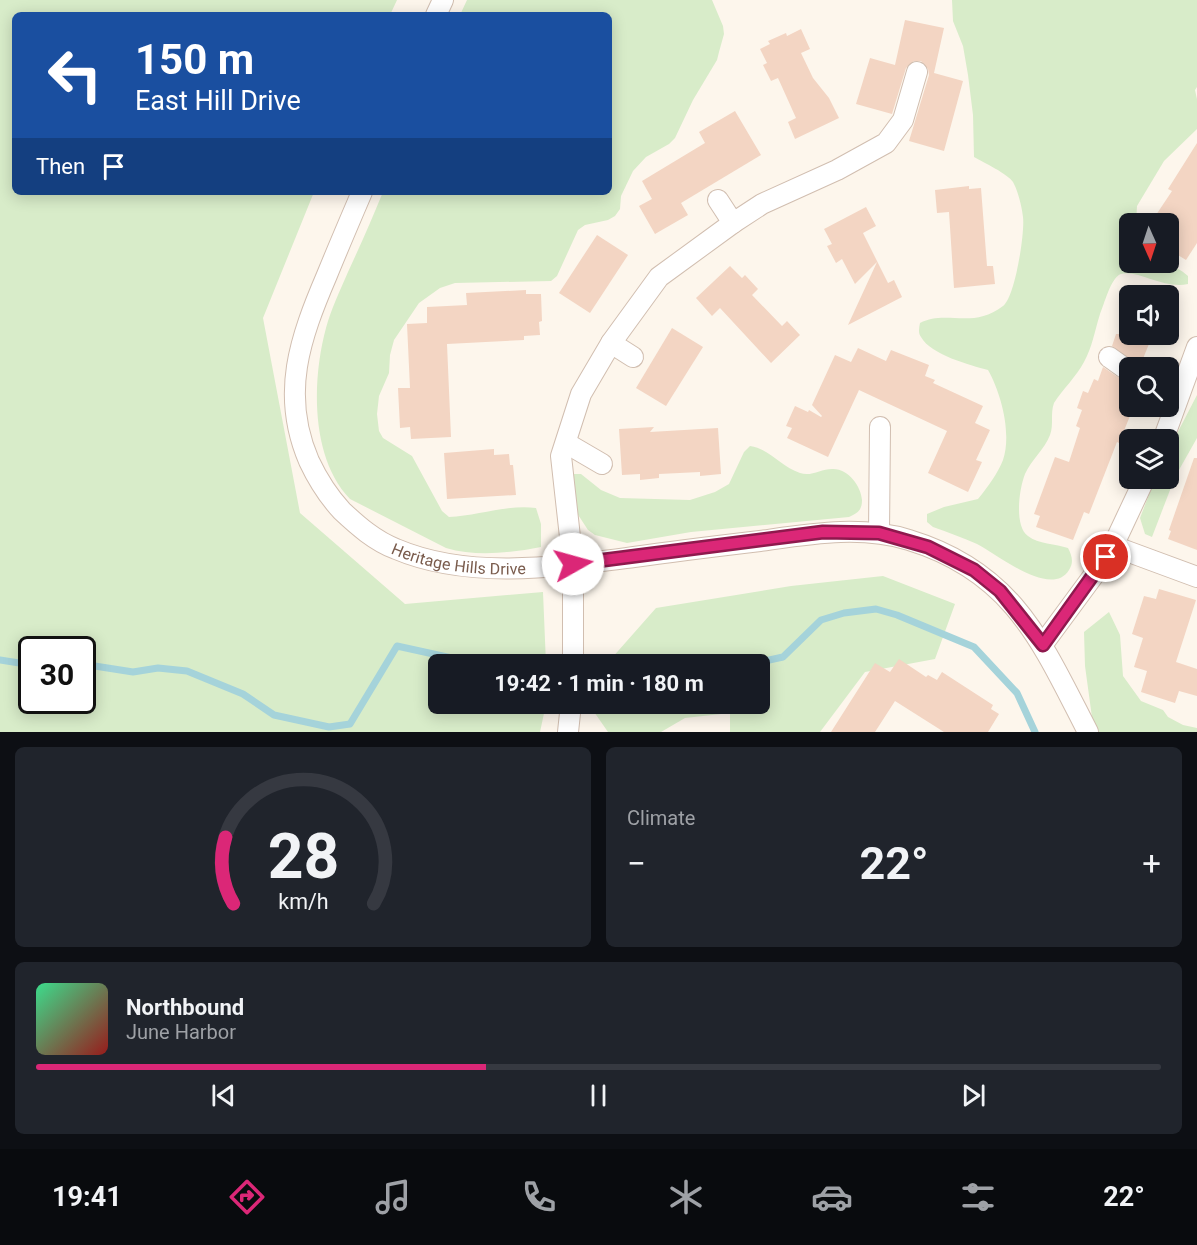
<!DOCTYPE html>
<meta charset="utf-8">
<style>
body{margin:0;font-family:Roboto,sans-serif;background:#20242c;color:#f1f3f6;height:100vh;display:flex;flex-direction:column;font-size:22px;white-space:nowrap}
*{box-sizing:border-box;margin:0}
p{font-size:20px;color:#9ea1a6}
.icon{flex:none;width:33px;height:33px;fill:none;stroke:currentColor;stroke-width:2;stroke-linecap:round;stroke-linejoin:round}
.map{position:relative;height:732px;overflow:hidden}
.side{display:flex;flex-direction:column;gap:15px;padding:15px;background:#0d0f14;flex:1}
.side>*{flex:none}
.guide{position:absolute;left:12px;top:12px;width:600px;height:183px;border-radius:9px;box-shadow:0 3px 15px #0003;background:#1a4fa0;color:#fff;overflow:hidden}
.needle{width:39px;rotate:177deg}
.controls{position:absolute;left:1119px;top:213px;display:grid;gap:12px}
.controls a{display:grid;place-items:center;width:60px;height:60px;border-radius:9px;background:#171b24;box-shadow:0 3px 15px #0003;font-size:30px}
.speed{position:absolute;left:18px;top:636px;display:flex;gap:12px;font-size:30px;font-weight:700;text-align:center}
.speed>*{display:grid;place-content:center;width:78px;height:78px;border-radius:50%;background:#171b24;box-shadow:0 3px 15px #0003;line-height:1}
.speed .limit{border:3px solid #111;border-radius:9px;background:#fff;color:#111}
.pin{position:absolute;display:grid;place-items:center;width:51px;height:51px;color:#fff;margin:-26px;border:3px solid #fff;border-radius:50%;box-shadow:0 2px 6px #0007}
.me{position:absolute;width:66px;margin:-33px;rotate:83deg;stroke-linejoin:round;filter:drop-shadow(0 0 4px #0008)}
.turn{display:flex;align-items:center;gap:21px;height:126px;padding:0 24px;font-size:27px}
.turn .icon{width:78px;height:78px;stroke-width:2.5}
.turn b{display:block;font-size:42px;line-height:51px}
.then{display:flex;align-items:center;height:57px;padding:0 24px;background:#0003;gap:12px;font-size:22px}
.big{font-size:45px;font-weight:700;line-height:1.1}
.side .card{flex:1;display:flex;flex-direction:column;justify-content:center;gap:9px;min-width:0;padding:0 21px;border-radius:9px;background:#20242c}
.side .dial{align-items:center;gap:0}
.dial svg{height:156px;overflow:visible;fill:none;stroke:#363941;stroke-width:7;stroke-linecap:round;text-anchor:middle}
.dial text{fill:#f1f3f6;stroke:none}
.song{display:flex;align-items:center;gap:18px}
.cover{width:72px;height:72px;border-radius:9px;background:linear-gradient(135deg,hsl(150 70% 55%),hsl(0 70% 35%))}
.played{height:6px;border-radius:3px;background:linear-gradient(90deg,#db2777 40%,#363941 40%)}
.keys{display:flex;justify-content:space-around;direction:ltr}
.heat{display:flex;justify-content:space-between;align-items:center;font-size:33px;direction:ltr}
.side .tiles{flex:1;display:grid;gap:15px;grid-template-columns:1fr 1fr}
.card:last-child{grid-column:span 2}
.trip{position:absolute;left:428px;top:654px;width:342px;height:60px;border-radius:9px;background:#171b24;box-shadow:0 3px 15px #0003;font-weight:700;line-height:60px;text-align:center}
.tab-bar{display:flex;height:96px;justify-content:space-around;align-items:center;background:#090b0e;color:#9ea1a6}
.tab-bar .icon{width:42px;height:42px}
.tab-bar .selected{color:#db2777}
.tab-bar b{font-size:27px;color:#f1f3f6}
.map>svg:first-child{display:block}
</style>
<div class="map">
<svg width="1197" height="732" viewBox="0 0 1197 732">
<rect width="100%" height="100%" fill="#fdf6ec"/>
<g fill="#d8ecc9" fill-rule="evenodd">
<path d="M 0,0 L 397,0 L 390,15 L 15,15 L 15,192 L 314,192 L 263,318 L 300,513 L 405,604 L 543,592 L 546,664 L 438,664 L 438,704 L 546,704 L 540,732 L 0,732 ZM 32,650 L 82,650 L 82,700 L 32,700 Z"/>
<path d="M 467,0 L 712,0 L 723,26 L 724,34 L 719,52 L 717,60 L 693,100 L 675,138 L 669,144 L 646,157 L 633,171 L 621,196 L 620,209 L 615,216 L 608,220 L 585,225 L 578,230 L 557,276 L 551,281 L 455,283 L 440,288 L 419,303 L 394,340 L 390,355 L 389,373 L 379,396 L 377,414 L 379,431 L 383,438 L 412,456 L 442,511 L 449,517 C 477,516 508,504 536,508 L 541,524 L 541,547 C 510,553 476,557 446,548 L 350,499 C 310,458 312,379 326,328 C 331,309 340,291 348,272 C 360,246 372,219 383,192 L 609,192 L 609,15 L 460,15 Z"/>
<path d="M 952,0 L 1197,0 L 1197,87 L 1195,90 L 1197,99 L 1197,129 L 1164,161 L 1137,206 L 1136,223 L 1130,224 L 1130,262 C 1151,262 1171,260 1188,276 L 1188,284 C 1165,290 1137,269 1121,274 C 1111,277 1104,305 1100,314 C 1095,330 1092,348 1084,362 C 1076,377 1063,389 1054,403 C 1050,414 1054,424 1050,435 C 1045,449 1031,460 1025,474 C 1019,489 1014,526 1028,536 C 1038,544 1056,544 1068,548 C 1072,556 1074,562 1069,570 C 1051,599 997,554 977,544 C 963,538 948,532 933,527 L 927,522 L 927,514 L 944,507 L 978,499 C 987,488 998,473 1003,460 C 1012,433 1001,393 988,370 C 970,365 931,355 921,337 C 918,333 919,328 920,323 C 946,309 972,330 1003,306 C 1015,297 1025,233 1023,217 C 1022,207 1018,191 1013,182 C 1008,174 983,162 974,157 L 973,115 L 968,75 L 963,46 L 953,21 Z"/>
<polygon points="1197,395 1197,438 1175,477 1152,537 1145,534 1140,518 1155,479 1168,478 1169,449"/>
<path d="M 750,446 C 770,449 781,467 800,473 C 811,477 821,469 832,469 C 848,468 861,486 862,500 C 862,510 858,513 849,517 L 691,532 L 627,543 L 595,535 L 588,530 L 573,507 L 572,474 L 581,474 L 601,490 L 620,498 L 690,500 L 715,492 L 729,484 L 744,452 Z"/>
<polygon points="883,576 955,604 935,659 865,672 820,732 730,732 730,713 685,718 661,732 608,732 592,709 594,704 759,704 759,664 609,664 611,659 656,608 791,586"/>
<polygon points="1109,612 1120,635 1123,676 1141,701 1163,710 1168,717 1183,725 1197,728 1197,732 1094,732 1085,666 1084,632"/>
</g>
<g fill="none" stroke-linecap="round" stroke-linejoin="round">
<g stroke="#a5d3da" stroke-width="7">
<polyline points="0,660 32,665"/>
<polyline points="82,664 133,672 158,668 187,671 243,694 274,715 329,727 350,724 397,646 479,664"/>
<polyline points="683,664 697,661 756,663 783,657 821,620 844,613 876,609 897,615 974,647 1017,693 1035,732"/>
</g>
</g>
<g fill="#f3d5c3">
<polygon points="905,20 944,28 934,73 963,81 944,151 909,141 929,75 928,69 921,61 914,61 906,68 892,114 856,104 870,58 895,65"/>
<polygon points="801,29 810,49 801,53 813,78 829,98 839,118 795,139 788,122 796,118 778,78 771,81 763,65 767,63 760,49 770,44 768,41 786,33 787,36"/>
<polygon points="735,111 761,155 681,203 688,215 655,234 639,206 652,199 642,181 705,143 699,132"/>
<polygon points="1197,143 1197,243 1186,260 1168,249 1168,224 1150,224 1172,191 1168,189"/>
<polygon points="969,186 969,189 981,188 987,266 993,266 995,284 954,288 949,212 937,213 935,190"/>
<polygon points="866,207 876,226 863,233 888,283 894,280 902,297 848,325 877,262 855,284 842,259 836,263 827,246 832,244 824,229"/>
<polygon points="597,235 628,255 590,313 559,293"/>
<polygon points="730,266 742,278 745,275 758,289 752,295 782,326 787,321 800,335 771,363 720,308 712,316 696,298"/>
<polygon points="526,290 526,294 541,294 542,321 539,322 540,335 524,336 524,340 447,344 451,437 411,439 410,427 400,428 398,388 410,388 407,324 427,323 427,307 467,305 466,293"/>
<polygon points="672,328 703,347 666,406 636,388"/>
<polygon points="1116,334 1153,334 1140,366 1112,346"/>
<polygon points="858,348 886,361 891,350 929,365 925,376 935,380 933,383 983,406 975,423 990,430 976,460 982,462 968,492 928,473 947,431 859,390 828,457 787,438 792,428 786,426 795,406 808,412 809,410 821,417 822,416 812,405 835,355 851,362"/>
<polygon points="1103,367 1128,384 1119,406 1132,411 1119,443 1117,442 1089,514 1084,512 1073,540 1036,527 1040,516 1034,514 1055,457 1069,462 1080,428 1076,426 1082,410 1077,408 1083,391 1088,393 1094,379 1098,381"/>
<polygon points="654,427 650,432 718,428 721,474 700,476 700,472 659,474 659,478 640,480 640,474 622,475 619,429"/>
<polygon points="494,449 494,455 509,454 510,465 513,465 516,495 447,499 444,453"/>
<polygon points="1194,458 1197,458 1197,550 1168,539 1171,531 1169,530"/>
<polygon points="1159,589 1196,600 1176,662 1197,669 1197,696 1179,691 1175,703 1141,692 1147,671 1134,667 1143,638 1132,634 1144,596 1156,599"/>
<polygon points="899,659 926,677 928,675 937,680 942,672 993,705 991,709 999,714 988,732 944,732 895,701 875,732 831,732 875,663 890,672"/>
</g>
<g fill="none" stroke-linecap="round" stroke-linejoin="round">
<g stroke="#d1beb0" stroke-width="22">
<g id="street">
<polyline points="436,15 443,0"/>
<path id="s1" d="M 362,192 C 350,220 338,248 327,275 C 300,338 280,394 309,461 C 317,478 329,497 342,511 C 358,526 375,541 396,549 C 469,580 557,567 634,557 C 676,551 718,546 760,541 C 810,534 860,525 909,540 C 1014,572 1042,643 1088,732"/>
<polyline points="718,200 733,223"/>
<polyline points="611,343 633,357"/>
<polyline points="1109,357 1130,372"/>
<polyline points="1163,440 1197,347"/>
<polyline points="566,443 602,464"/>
<polyline points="879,533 880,427"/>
<polyline points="1113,546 1197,577"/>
<polyline points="1043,644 1099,568 1113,546 1145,478"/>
<polyline points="573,664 573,564 561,456 581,394 611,343 659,277 733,223 762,204 837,170 886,143 903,120 917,72"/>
<polyline points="568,732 571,704"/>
</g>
</g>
<use href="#street" stroke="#fff" stroke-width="20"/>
</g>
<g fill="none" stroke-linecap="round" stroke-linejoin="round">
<g stroke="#8e194d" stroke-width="15">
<polyline id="route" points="573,564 823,532 879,533 928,547 974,570 1000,591 1043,645 1106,557"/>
</g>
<use href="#route" stroke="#db2777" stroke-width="10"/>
</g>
<g text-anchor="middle" stroke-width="5" stroke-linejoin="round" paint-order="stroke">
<g font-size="16" fill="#7a5c4d" stroke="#fffaf3">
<text dy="6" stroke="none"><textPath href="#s1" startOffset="474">Heritage Hills Drive</textPath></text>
</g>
</g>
</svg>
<div class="controls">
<a><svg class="needle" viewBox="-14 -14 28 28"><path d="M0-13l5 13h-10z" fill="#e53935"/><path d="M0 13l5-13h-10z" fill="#9ea1a6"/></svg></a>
<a><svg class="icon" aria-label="sound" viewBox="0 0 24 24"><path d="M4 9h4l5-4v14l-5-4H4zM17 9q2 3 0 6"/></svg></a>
<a><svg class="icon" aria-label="search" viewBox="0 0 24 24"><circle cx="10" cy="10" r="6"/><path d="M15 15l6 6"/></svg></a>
<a><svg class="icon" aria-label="layers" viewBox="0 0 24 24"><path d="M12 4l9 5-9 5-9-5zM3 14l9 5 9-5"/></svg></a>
</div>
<div class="speed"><div class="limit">30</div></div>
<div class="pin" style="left:1106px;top:557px;background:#d93025"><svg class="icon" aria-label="arrive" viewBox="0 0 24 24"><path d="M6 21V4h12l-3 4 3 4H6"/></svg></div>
<svg class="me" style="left:573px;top:564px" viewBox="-20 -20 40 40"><circle r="19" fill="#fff"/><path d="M0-13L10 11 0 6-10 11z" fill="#db2777"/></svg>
<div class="trip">19:42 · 1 min · 180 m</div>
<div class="guide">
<div class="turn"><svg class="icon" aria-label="left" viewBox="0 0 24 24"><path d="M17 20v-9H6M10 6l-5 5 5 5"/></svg><div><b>150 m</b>East Hill Drive</div></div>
<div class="then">Then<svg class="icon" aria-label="arrive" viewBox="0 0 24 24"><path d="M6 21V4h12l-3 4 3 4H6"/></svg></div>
</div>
</div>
<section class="side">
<div class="tiles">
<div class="card dial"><svg viewBox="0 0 100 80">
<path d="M14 69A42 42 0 1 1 86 69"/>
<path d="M14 69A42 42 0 0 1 10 35" stroke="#db2777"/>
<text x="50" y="56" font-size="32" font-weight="700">28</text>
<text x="50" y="72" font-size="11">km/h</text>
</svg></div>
<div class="card"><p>Climate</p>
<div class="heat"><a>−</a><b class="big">22°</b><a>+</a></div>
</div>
<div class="card">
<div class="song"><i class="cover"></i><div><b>Northbound</b><p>June Harbor</p></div></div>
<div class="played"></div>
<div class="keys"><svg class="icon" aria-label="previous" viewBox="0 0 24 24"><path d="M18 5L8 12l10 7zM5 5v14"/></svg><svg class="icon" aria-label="pause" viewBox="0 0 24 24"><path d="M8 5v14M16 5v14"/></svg><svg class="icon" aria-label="next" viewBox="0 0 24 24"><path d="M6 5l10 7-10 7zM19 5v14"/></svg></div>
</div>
</div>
</section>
<nav class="tab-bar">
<b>19:41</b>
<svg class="icon selected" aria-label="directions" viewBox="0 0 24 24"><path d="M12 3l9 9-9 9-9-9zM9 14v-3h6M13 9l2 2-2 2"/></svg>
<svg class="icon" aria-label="music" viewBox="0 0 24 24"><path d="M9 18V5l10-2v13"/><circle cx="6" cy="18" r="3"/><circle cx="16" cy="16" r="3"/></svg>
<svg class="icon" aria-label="phone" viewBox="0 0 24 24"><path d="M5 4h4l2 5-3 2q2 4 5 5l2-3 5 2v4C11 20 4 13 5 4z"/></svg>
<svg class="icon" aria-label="climate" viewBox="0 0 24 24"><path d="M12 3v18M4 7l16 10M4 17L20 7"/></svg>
<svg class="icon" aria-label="car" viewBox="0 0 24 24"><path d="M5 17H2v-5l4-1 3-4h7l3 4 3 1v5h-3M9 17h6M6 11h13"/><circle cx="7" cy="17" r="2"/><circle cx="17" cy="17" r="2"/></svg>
<svg class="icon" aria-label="filters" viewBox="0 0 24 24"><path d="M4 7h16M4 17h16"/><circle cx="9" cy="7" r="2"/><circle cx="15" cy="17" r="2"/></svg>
<b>22°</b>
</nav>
